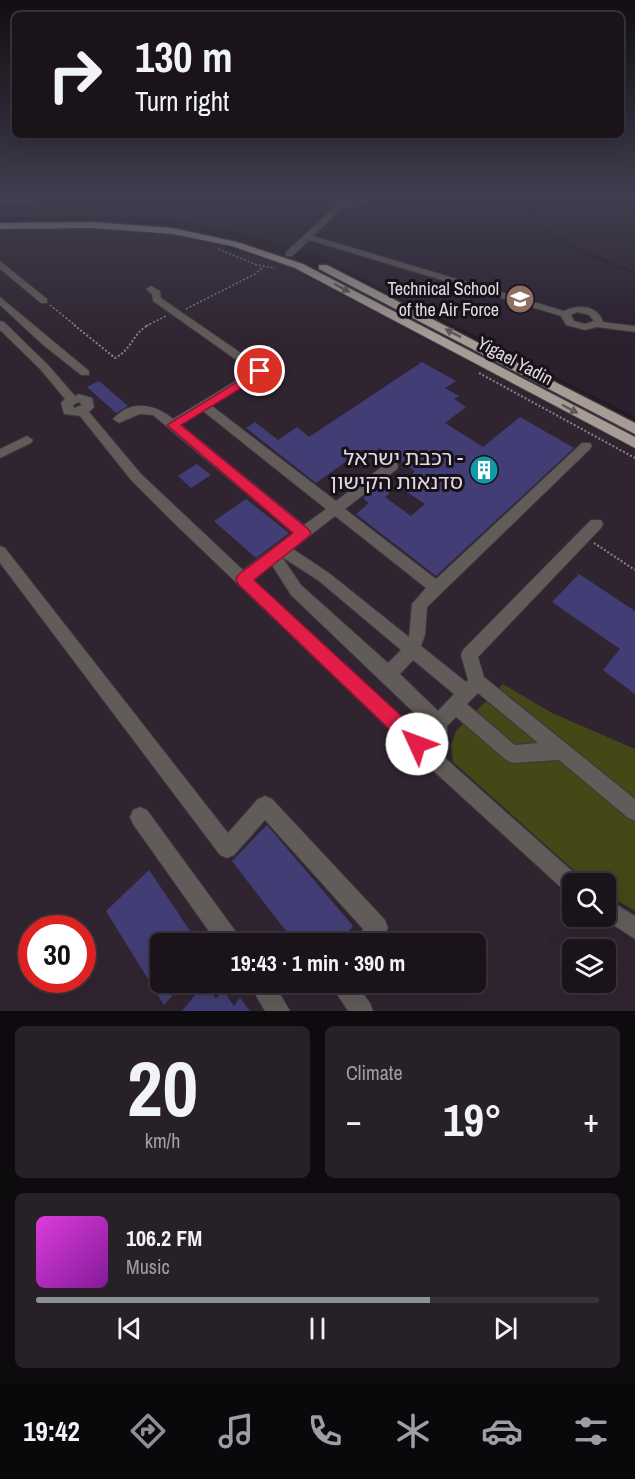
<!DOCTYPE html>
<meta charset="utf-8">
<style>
body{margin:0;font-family:"Archivo Narrow","Noto Sans Hebrew",sans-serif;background:#272127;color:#f1f3f6;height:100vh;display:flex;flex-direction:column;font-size:22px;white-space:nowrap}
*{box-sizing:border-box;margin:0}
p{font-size:20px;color:#9f9ea2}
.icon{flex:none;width:33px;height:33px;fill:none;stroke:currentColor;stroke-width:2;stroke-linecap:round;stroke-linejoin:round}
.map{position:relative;height:1011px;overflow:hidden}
.details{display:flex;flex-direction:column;gap:15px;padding:15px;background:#0e0b0e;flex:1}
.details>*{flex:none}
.guide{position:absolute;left:12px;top:12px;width:612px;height:126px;border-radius:9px;box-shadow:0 6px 24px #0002,0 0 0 2px #383339;background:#1a141a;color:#f1f3f6;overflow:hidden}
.buttons{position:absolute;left:562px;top:873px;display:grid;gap:12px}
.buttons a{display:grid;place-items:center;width:54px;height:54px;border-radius:9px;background:#1a141a;box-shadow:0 6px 24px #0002,0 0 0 2px #383339;font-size:30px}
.speed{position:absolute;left:18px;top:915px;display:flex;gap:12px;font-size:30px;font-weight:700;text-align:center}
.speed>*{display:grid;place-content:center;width:78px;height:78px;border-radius:50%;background:#1a141a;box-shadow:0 6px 24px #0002,0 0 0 2px #383339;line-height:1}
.speed .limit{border:9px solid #d22;background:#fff;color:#111}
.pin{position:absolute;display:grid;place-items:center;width:51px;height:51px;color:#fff;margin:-26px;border:3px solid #fff;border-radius:50%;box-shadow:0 2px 6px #0007}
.me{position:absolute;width:66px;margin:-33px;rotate:313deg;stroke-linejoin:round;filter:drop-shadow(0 0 4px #0008)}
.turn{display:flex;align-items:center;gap:21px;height:126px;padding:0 24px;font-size:27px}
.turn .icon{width:78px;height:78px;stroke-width:2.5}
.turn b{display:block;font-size:42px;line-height:51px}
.big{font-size:45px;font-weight:800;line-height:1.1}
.details .card{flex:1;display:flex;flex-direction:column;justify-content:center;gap:9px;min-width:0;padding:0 21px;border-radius:9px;background:#272127}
.details .dial{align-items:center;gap:0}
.dial b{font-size:78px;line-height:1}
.song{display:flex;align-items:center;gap:18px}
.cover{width:72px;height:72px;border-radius:9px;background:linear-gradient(135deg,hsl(300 70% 55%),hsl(290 70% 35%))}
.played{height:6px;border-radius:3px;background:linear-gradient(90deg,#8c9099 70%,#383339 70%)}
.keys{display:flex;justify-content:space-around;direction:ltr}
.heat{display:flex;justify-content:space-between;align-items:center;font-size:33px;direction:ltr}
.details .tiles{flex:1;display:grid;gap:15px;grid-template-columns:1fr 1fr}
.card:last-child{grid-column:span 2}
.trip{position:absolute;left:150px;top:933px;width:336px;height:60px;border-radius:9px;background:#1a141a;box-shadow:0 6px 24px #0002,0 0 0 2px #383339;font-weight:800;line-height:60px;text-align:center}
.tabs{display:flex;height:96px;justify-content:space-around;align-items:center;background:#0a080a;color:#9f9ea2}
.tabs .icon{width:42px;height:42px}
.tabs .active{color:#8c9099}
.tabs b{font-size:27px;color:#f1f3f6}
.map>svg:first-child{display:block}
</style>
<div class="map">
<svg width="635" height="1011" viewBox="0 0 635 1011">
<rect width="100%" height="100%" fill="#231a22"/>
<polygon fill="#2e212d" points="523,196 635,196 635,272 583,250 547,230 531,203"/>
<path fill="#302431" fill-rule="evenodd" d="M 0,228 L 127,228 L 168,232 L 263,259 L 294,270 L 635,450 L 635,1011 L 0,1011 ZM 573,884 L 606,884 L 606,916 L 573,916 ZM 32,928 L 82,928 L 82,980 L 32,980 ZM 160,944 L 476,944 L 476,982 L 160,982 ZM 573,950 L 606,950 L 606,982 L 573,982 Z"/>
<polygon fill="#2b202e" points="0,196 518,196 529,205 544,232 583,254 635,274 635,417 307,251 239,232 173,220 74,216 0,217"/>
<polygon fill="#444716" points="503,684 552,713 635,749 635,911 606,894 606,884 588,883 453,762 451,745 456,731"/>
<g fill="#423e75">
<polygon points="422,362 456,381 445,388 459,396 454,399 466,407 445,423 483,447 520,417 574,448 436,576 356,514 369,503 363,498 380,485 390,493 385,497 411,516 425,504 398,486 415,471 380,448 370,455 362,450 316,483 246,428 255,422 278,440 297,427 309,437"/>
<polygon points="99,381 128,406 116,413 87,387"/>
<polygon points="197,464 211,475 191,488 178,476"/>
<polygon points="246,499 289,533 256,558 214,521"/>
<polygon points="579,574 635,611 635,694 603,670 620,649 552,602"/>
<polygon points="267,825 353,926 339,944 296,944 232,861"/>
<polygon points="149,870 199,944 160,944 160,982 184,982 164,1005 106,911"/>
<polygon points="205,983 216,999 223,990 234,1006 240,998 250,1011 182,1011"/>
</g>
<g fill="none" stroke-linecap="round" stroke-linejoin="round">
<g stroke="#3d353d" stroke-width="2">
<g id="minor">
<polygon points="31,196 39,196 32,205 0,204 0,200 27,201"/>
<path d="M 340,196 L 363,196 L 367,203 L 352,208 L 344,206 L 313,236 L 564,311 C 578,304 598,305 603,322 L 635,326 L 635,332 L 597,327 L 585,330 L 566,325 L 561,316 L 309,240 L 292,256 L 286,256 L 286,252 L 338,204 L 336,202 ZM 350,198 L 357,200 L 358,202 L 352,203 L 345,201 ZM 577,312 L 589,315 L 594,321 L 585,324 L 574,321 L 571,315 Z"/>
<polygon points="0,261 47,299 47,303 41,303 0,269"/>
<path d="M 151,286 L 160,291 L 161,298 L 264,369 L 264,373 L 212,406 L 336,501 L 387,463 L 397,463 L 398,466 L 397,469 L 345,509 L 436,579 L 582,443 L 590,443 L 592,446 L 590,449 L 427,607 L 425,635 L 421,646 L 466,682 L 468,680 L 461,655 L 463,650 L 591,520 L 601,520 L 603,524 L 601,528 L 478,657 L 484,677 L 635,799 L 635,821 L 628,818 L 559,760 L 512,763 L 506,760 L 456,717 L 447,726 L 448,746 L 444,757 L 580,878 L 583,884 L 573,884 L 573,895 L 566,892 L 428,766 L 173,522 L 131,480 L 80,416 L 64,414 L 61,403 L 65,399 L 40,369 L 0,330 L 0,321 L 4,322 L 48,365 L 75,396 L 79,394 L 92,398 L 94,407 L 89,412 L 141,474 L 243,570 L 293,533 L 153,415 L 140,414 L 119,423 L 113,419 C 131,399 155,404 173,419 L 252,371 L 153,301 L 152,294 L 146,289 ZM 79,402 L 82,405 L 74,408 L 73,405 ZM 203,411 L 326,509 L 304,525 L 181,425 ZM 335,516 L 426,588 L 412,604 L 409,637 L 329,573 L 293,549 ZM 282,557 L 319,581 L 401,650 L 388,663 L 301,585 ZM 272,565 L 291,595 L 429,727 L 430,744 L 253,580 ZM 413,660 L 454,694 L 438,711 L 400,674 ZM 478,693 L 538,743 L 515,745 L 467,704 Z"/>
<polygon points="0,297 89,371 89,375 81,375 42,344 0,305"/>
<polygon points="27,436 33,440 31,443 0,458 0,449"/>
<polygon points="0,546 5,548 228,833 258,799 265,796 272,799 385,920 388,928 379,944 355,944 363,929 265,820 234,855 227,858 220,855 0,563"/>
<polygon points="140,807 147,810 239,936 242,944 218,944 133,824 130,817 133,810"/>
<polygon points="606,898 635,916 635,939 599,916 606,916"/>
<polygon points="248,982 273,982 290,1011 265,1011"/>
<polygon points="329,982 354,982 370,1003 373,1011 348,1011"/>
</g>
</g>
<g stroke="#3d353d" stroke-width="3">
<g id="major">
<polygon points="94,222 173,228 237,242 303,264 635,437 635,448 295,268 232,246 173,234 94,228 0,229 0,223"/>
<polygon points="319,265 327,265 635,423 635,434 319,269"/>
</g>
</g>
<g stroke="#888187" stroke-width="1.5" stroke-dasharray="2 2" stroke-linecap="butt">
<polyline points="218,249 257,265 275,268"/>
<polyline points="50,305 76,326"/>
<polyline points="186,309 255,274 264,266"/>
<polyline points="146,326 166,316"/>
</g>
<g stroke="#888187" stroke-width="2" stroke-dasharray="2 2" stroke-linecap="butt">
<path d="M 74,325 L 115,358 C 132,350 133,332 149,325"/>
<polyline points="479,373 635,458"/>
<polyline points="594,543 635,570"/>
</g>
<use href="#minor" fill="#615c59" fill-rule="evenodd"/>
<use href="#major" fill="#a69c95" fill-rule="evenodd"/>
</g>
<defs><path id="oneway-solid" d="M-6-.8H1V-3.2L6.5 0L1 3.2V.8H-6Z" transform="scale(1.5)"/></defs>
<g fill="#605657">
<use href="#oneway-solid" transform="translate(342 288) rotate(28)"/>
<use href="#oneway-solid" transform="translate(453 333) rotate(-153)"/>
<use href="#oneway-solid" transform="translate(570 409) rotate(28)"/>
</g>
<linearGradient id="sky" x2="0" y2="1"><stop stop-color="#130e13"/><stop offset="0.58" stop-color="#3f3e4f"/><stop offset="1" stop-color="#3f3e4f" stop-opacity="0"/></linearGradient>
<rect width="635" height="338" fill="url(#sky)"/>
<polygon fill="#e11d48" stroke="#92132f" stroke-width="1.5" points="260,368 264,369 264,374 181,425 308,529 311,533 308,537 254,580 424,737 426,744 424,750 417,753 411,750 238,584 236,579 238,575 293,533 167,425"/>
<defs>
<g id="university-disc" transform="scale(1.5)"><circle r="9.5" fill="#8d6e63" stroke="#191119"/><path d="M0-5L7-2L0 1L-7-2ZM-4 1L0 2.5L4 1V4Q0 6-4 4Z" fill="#fff"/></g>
<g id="building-disc" transform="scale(1.5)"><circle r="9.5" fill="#0f9aa8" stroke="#191119"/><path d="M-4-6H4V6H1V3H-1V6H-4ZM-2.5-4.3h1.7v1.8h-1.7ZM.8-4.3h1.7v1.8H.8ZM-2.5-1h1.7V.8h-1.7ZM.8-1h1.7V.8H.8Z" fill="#fff"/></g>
</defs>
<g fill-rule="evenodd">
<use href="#university-disc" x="520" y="299"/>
<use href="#building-disc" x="484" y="470"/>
</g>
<g text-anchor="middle" stroke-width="6" stroke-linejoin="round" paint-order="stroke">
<g font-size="18" fill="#e0dbe0" stroke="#191119" text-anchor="end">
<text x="499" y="295">Technical School<tspan x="499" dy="21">of the Air Force</tspan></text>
</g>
<g font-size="18" fill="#e0dbe0" stroke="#191119">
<text transform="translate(515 361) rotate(28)" y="6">Yigael Yadin</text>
</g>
<g font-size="21" fill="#e0dbe0" stroke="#191119" text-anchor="end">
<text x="463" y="465">רכבת ישראל -<tspan x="463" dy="24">סדנאות הקישון</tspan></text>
</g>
</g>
</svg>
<div class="buttons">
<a><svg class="icon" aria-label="search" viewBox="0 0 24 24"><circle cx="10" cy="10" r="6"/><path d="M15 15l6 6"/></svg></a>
<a><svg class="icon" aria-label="layers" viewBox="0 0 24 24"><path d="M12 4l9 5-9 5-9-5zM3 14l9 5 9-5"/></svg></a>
</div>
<div class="speed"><div class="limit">30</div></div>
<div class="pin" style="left:260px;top:371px;background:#d93025"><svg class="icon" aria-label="arrive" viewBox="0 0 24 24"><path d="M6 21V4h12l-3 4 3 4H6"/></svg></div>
<svg class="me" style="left:417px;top:744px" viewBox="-20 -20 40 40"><circle r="19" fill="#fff"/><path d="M0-13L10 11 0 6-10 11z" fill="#e11d48"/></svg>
<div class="trip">19:43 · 1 min · 390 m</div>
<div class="guide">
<div class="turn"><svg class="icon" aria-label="right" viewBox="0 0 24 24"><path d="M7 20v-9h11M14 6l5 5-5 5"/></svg><div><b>130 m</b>Turn right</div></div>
</div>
</div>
<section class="details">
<div class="tiles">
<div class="card dial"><b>20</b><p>km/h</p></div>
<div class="card"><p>Climate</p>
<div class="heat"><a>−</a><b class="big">19°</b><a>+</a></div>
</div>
<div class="card">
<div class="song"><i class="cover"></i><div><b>106.2 FM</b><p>Music</p></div></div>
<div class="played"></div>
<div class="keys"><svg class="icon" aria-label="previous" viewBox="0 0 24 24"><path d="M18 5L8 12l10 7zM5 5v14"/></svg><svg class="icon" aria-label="pause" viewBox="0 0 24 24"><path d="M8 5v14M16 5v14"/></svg><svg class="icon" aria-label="next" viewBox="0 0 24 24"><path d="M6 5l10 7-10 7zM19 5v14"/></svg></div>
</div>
</div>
</section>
<nav class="tabs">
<b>19:42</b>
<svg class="icon active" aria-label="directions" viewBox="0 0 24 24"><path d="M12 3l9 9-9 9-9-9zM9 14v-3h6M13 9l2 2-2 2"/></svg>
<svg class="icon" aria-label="music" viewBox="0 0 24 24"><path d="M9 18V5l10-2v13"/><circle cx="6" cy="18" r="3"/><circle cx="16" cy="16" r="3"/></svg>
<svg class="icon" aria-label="phone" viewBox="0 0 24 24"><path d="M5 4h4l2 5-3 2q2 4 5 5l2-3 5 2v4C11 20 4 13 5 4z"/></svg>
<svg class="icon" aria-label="climate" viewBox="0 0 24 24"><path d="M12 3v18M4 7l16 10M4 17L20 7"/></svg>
<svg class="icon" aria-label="car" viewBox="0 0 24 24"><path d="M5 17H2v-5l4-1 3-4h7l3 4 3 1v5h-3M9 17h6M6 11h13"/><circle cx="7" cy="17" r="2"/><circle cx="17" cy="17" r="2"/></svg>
<svg class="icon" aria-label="filters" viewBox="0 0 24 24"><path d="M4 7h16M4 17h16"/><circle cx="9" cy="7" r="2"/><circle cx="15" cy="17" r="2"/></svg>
</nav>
